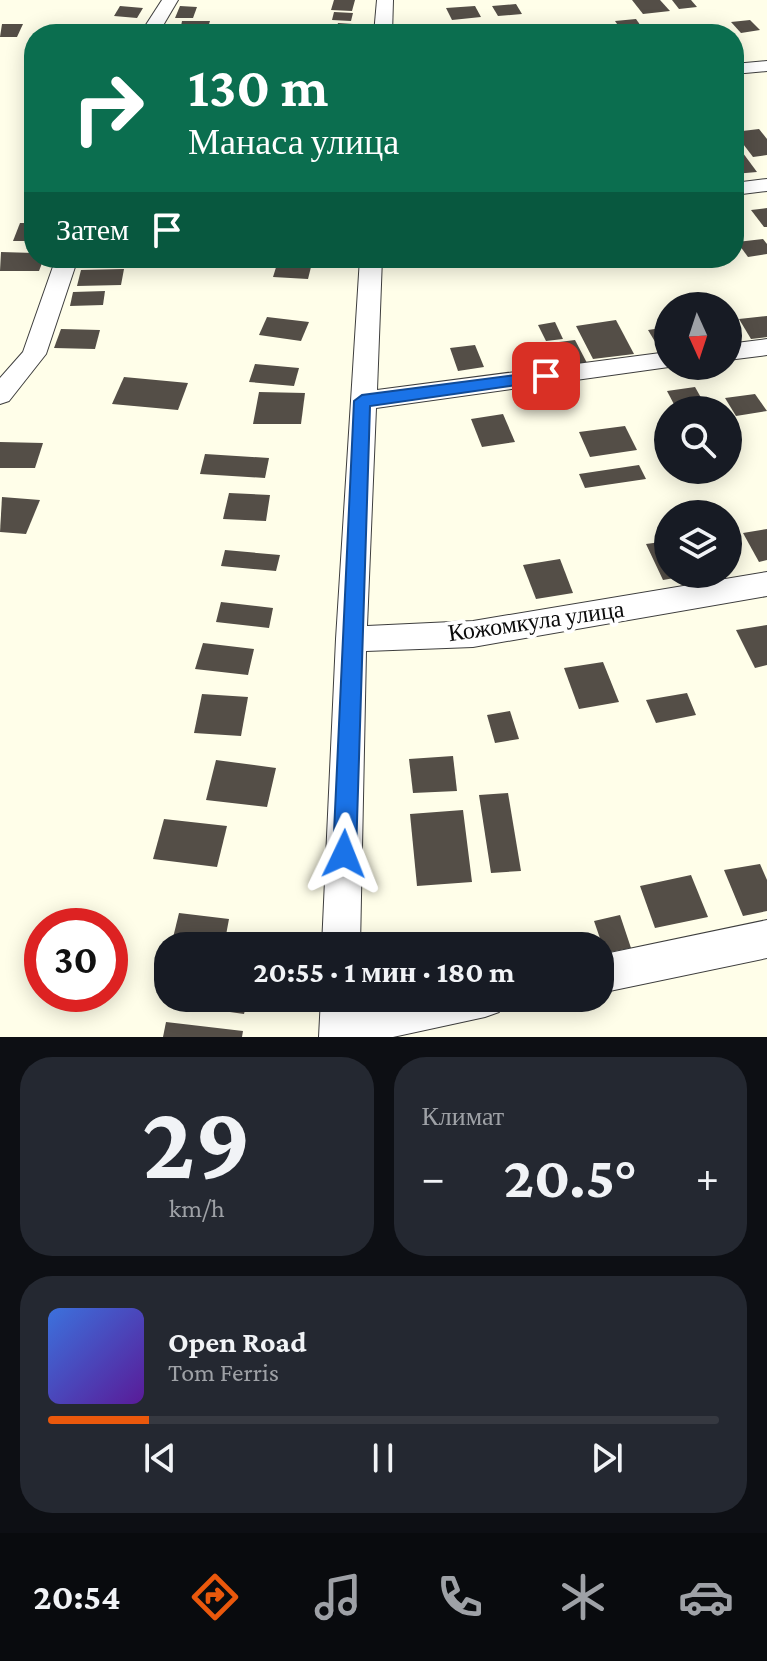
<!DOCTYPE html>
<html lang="ru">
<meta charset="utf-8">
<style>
body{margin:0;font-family:"Crimson Pro",serif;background:#242831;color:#f1f3f6;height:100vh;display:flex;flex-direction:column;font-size:30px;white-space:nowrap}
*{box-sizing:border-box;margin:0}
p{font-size:26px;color:#9ea1a6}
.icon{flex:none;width:44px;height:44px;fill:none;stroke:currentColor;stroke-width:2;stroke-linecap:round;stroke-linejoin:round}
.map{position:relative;height:1037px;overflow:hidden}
.sheet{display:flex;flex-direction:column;gap:20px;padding:20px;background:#0d0f14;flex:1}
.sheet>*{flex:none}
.top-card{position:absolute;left:24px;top:24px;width:720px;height:244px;border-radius:32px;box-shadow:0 4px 20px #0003;background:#0b6e4f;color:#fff;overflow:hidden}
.needle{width:52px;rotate:177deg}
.controls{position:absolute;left:654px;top:292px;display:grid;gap:16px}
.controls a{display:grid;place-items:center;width:88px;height:88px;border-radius:50%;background:#171b24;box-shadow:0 4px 20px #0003;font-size:40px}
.speed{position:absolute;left:24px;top:908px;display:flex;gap:16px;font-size:40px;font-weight:700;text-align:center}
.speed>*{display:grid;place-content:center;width:104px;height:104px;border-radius:50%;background:#171b24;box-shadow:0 4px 20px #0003;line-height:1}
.speed .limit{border:12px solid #d22;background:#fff;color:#111}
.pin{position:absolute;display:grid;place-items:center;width:68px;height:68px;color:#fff;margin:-34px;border-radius:16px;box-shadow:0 4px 12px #0006}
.me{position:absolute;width:88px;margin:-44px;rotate:2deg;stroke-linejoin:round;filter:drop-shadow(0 0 6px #0008)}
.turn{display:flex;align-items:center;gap:28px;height:168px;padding:0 32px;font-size:36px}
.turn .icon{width:104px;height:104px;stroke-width:2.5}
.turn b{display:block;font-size:56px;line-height:68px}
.then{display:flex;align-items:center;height:76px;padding:0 32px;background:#0003;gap:16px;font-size:30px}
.big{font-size:60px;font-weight:700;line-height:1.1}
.sheet .tile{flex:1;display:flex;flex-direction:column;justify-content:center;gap:12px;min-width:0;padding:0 28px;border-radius:32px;background:#242831}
.sheet .dial{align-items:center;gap:0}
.dial b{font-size:104px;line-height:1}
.song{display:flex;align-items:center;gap:24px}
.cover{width:96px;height:96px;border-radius:12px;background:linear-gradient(135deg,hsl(220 70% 55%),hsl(270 70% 35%))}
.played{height:8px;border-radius:4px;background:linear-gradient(90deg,#ea580c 15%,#363941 15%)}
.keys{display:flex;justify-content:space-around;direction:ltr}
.heat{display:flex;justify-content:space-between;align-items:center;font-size:44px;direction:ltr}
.sheet .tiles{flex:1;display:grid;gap:20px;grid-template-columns:1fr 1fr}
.tile:last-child{grid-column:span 2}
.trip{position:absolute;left:154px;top:932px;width:460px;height:80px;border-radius:32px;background:#171b24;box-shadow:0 4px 20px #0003;font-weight:700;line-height:80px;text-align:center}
.dock{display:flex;height:128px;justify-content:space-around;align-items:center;background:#090b0e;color:#9ea1a6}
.dock .icon{width:56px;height:56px}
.dock .active{color:#ea580c}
.dock b{font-size:36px;color:#f1f3f6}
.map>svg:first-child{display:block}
</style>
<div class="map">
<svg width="767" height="1037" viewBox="0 0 767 1037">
<rect width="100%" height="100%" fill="#fffee9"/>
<g fill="#544e47">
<polygon points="334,0 355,0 352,11 331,10"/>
<polygon points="632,0 660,0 670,11 643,14"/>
<polygon points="672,0 691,0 697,7 679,9"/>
<polygon points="516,4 522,14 498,16 492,6"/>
<polygon points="120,6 143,8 137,18 114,16"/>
<polygon points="180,6 197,7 193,18 175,18"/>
<polygon points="475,6 481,17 452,20 446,8"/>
<polygon points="334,12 353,13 351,21 332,20"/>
<polygon points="636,19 643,29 622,31 615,21"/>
<polygon points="750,20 760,30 741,33 731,22"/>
<polygon points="182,21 210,21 207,31 180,31"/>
<polygon points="338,23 353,24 350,34 335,33"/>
<polygon points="2,24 23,24 17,37 0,37"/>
<polygon points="108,29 136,29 135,34 105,34"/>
<polygon points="759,129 767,139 767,155 753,157 734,132"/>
<polygon points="740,149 757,172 734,174 734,150"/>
<polygon points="767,208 767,227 764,227 751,210"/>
<polygon points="20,223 34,223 34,241 13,241"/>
<polygon points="763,239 767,244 767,254 748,257 737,242"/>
<polygon points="1,252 34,253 34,258 44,258 39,271 0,271"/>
<polygon points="279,258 313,259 308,279 273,277"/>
<polygon points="512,258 542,258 545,264 516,267"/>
<polygon points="124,269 121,285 77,286 81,270"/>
<polygon points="105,291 103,305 70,306 73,292"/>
<polygon points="767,316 767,337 751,339 739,319"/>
<polygon points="267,317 309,322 301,341 259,335"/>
<polygon points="616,320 634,354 593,359 576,326"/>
<polygon points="555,322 563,339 546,341 538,325"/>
<polygon points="668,327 668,349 660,350 648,330"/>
<polygon points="61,329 100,330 95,349 54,348"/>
<polygon points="575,340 587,363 553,367 543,344"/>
<polygon points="475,345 484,367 458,371 450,348"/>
<polygon points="255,364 299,368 294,386 249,382"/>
<polygon points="124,377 188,383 178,410 112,404"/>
<polygon points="695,387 708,410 677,410 667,391"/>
<polygon points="259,392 305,393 301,424 253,424"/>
<polygon points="755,394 767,411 736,416 725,398"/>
<polygon points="503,414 515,442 482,447 471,419"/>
<polygon points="625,426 637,450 590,457 579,432"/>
<polygon points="0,442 43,443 35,468 0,468"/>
<polygon points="205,454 269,458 265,478 200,474"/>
<polygon points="639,465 646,479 585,488 579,474"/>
<polygon points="229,493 270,495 266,521 223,519"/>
<polygon points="2,497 40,500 26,534 0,532"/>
<polygon points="767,529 767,560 759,562 743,533"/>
<polygon points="668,541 668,574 686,576 663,580 646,544"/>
<polygon points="225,550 280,555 276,571 221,566"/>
<polygon points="560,559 573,593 536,599 523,565"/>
<polygon points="221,602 273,608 269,628 216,622"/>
<polygon points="767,625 767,665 755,668 736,630"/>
<polygon points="203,643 254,649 248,675 195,669"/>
<polygon points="603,662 619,702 579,709 564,668"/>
<polygon points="687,693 696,715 656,723 646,700"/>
<polygon points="202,694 248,697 241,736 194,733"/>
<polygon points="510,711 519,739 495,743 487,715"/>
<polygon points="453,756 457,791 413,793 409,759"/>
<polygon points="216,760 276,768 267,807 206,800"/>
<polygon points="508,793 521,871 491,873 479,795"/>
<polygon points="463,810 472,882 417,886 410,814"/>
<polygon points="164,819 227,826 217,867 153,859"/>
<polygon points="760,864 767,880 767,911 743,916 724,870"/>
<polygon points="691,875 708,917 655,928 640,886"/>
<polygon points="179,913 229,919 224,946 171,946"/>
<polygon points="620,915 631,948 605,953 594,921"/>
<polygon points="168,998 248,998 244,1014 166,1003"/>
<polygon points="166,1022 243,1031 242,1037 163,1037"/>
</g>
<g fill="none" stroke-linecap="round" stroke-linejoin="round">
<g stroke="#3e3e3e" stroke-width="2">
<g id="minor">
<polygon points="162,0 178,0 158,34 140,34"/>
<polygon points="377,0 393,0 392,34 374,34"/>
<polygon points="767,61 767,71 734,74 734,64"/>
<polygon points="767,179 767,191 734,195 734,183"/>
<polygon points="56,258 78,258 46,354 9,401 0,404 0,378 23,352"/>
<polygon points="360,258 382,258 377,390 668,352 668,366 676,366 376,408 367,626 473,621 767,572 767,596 473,647 366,651 360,946 322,946 336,639"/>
<polygon points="767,339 767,355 728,360 728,344"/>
<polygon points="767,920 767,958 600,993 600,955"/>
<polygon points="321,998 359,998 359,1005 393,998 504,998 499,1012 485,1017 393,1037 319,1037"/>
</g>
</g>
<use href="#minor" fill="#fff" fill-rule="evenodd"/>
</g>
<polygon fill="#1a73e8" stroke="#114b97" stroke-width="2" points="546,371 554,376 552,380 370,406 356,854 352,862 344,865 336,862 333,854 354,401 362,395"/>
<g text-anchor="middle" stroke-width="8" stroke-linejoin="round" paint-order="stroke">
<g font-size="24" fill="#0b0b0b" stroke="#fff">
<text transform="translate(536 621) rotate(-8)" y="8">Кожомкула улица</text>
</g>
</g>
</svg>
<div class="controls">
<a><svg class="needle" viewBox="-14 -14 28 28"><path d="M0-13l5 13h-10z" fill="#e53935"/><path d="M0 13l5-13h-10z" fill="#9ea1a6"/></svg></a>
<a><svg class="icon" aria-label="search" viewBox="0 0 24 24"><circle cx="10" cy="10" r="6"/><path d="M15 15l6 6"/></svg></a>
<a><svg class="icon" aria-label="layers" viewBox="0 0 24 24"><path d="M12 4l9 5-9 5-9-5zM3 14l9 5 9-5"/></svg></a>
</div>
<div class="speed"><div class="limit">30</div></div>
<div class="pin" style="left:546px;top:376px;background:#d93025"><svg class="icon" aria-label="arrive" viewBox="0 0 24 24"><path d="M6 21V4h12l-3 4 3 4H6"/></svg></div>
<svg class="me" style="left:344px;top:854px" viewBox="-20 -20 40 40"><path d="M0-17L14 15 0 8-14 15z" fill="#1a73e8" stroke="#fff" stroke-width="4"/></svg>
<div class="trip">20:55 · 1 мин · 180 m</div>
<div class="top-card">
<div class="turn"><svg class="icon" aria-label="right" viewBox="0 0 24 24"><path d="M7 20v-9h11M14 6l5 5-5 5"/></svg><div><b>130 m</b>Манаса улица</div></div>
<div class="then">Затем<svg class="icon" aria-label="arrive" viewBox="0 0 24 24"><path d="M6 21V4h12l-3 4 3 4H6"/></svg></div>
</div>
</div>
<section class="sheet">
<div class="tiles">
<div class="tile dial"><b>29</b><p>km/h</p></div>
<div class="tile"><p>Климат</p>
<div class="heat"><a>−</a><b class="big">20.5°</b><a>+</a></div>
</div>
<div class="tile">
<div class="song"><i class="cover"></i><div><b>Open Road</b><p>Tom Ferris</p></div></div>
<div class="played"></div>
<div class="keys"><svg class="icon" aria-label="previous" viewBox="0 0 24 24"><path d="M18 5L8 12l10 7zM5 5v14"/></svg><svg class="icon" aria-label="pause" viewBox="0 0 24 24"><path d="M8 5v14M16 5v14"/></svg><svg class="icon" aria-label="next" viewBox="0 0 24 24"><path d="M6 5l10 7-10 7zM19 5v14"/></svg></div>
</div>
</div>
</section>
<nav class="dock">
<b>20:54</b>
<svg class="icon active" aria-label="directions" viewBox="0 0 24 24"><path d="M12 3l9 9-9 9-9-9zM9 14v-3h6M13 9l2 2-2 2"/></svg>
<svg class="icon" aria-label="music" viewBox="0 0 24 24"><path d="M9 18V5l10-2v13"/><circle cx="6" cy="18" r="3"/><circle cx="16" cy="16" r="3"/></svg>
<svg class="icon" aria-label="phone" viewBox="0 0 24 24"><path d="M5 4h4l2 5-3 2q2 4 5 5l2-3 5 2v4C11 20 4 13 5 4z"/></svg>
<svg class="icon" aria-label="climate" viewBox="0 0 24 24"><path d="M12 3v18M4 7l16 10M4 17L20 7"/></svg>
<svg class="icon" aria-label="car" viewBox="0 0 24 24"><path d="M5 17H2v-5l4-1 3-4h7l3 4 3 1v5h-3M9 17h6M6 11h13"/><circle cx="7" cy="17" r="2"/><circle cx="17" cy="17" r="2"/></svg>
</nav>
